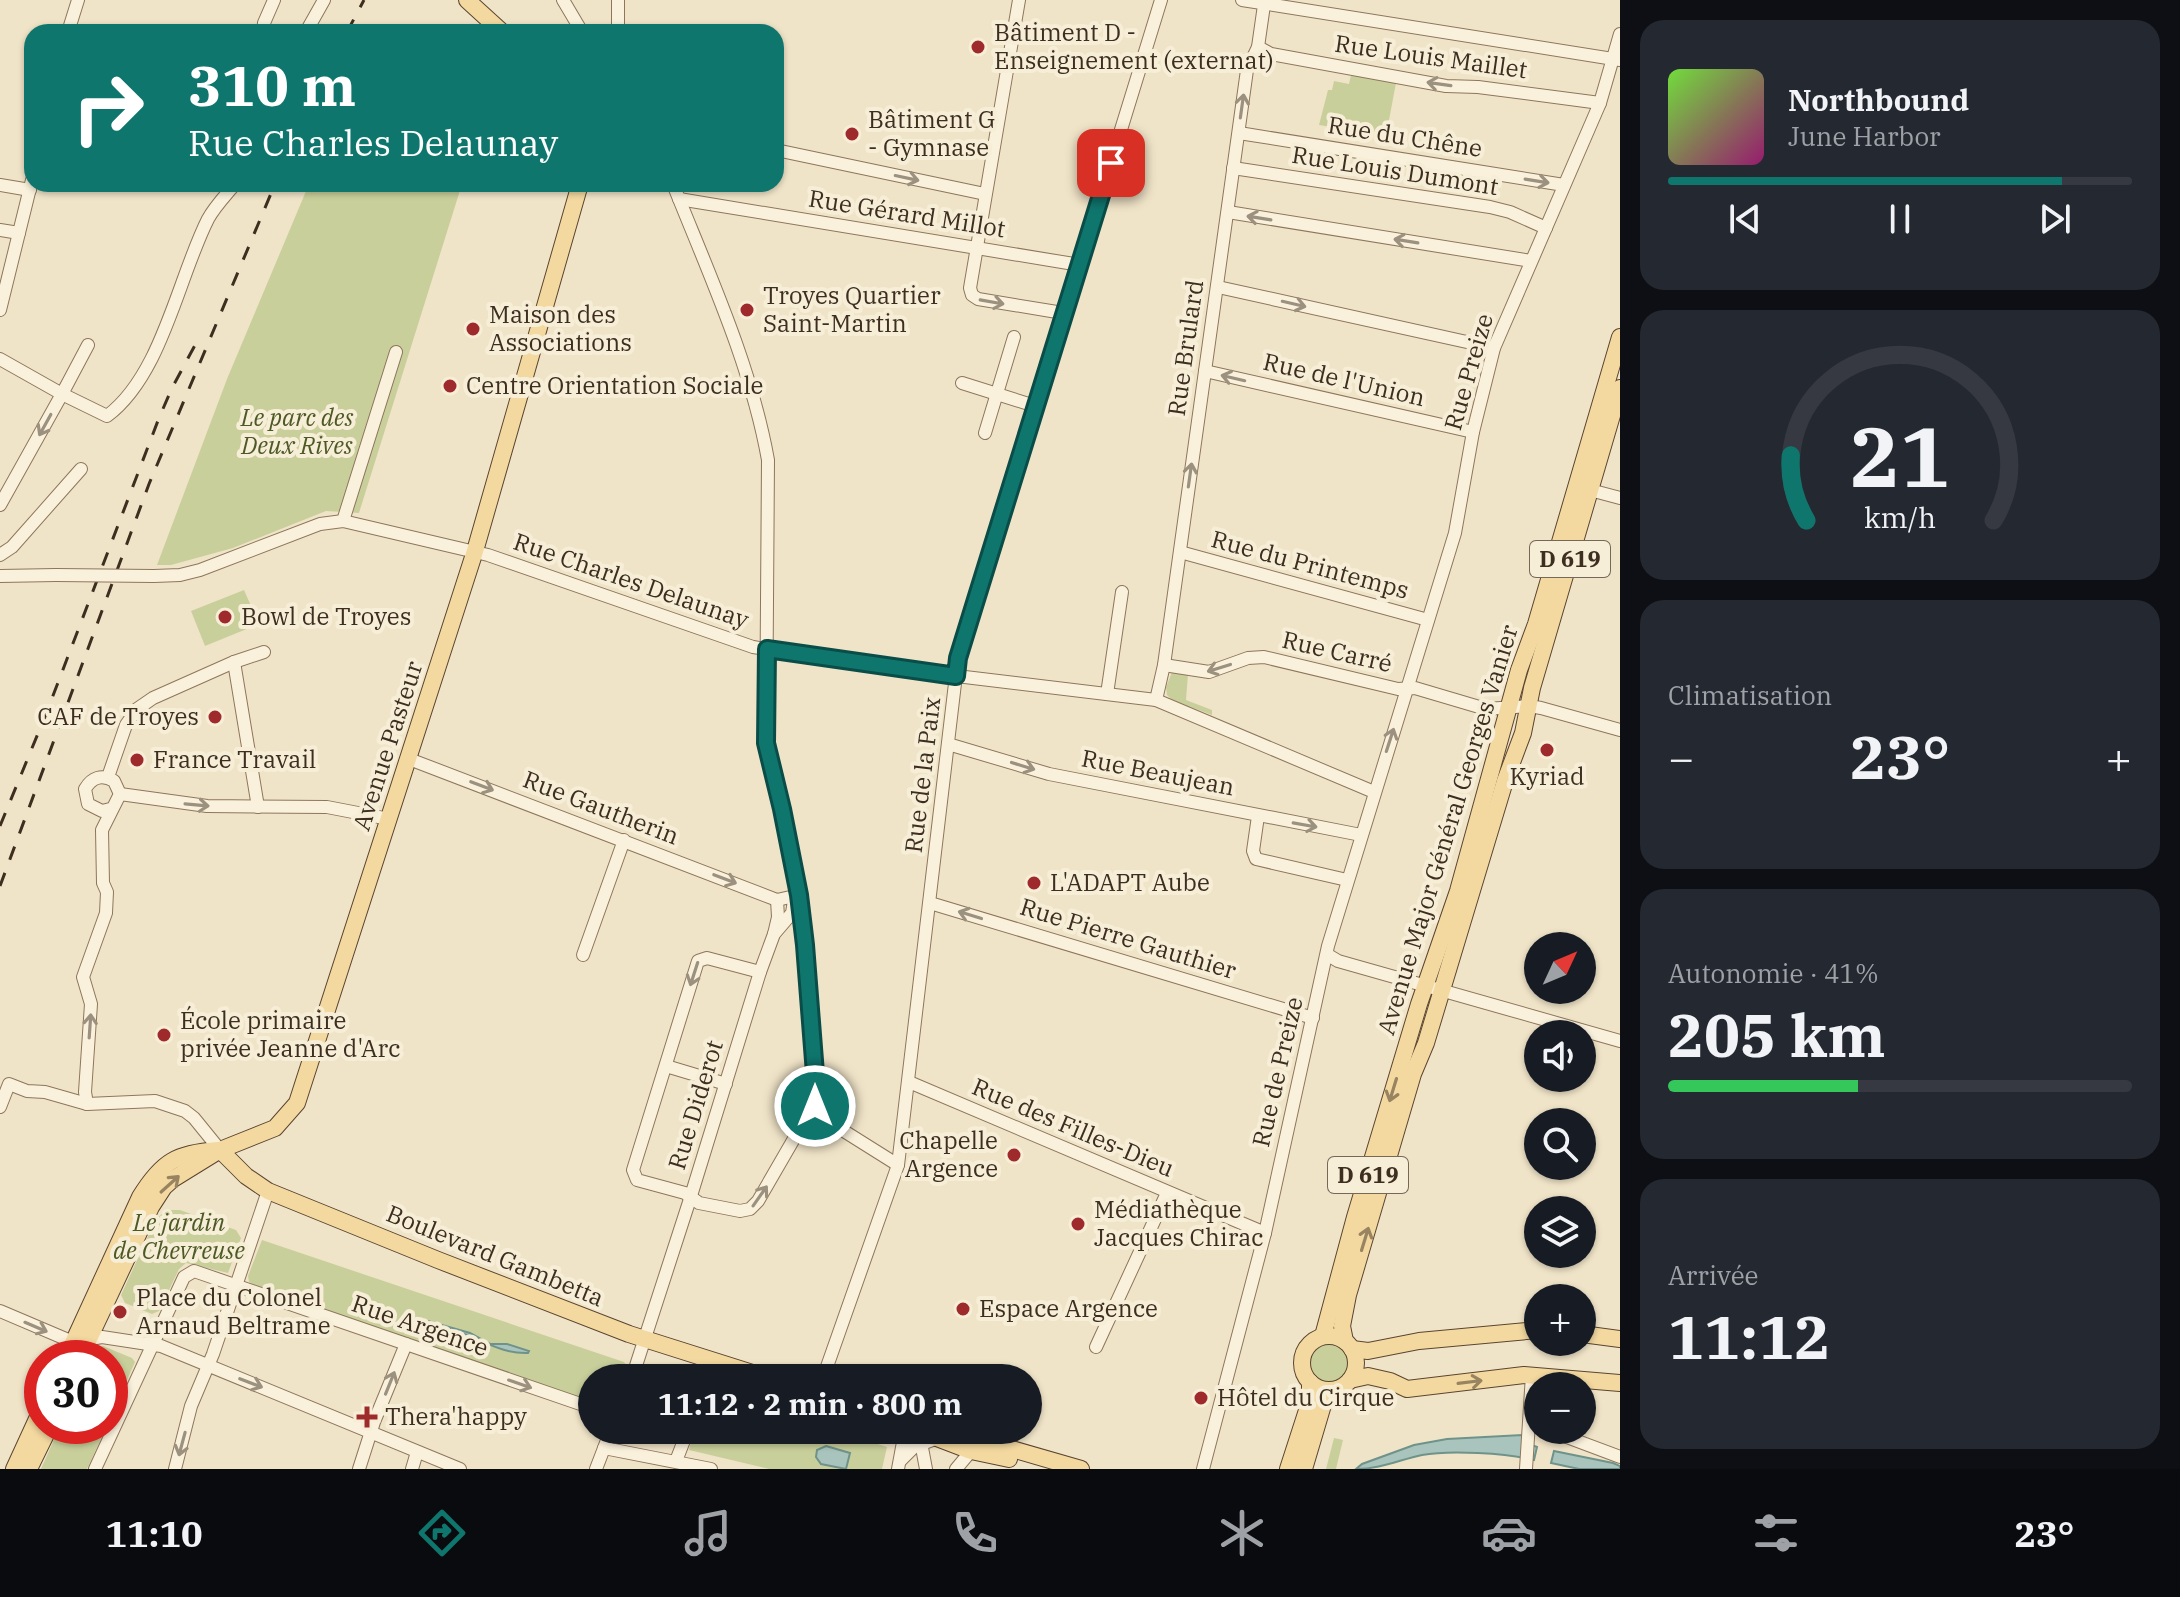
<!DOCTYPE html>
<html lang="fr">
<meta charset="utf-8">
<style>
body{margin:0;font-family:"IBM Plex Serif",serif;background:#242831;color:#f1f3f6;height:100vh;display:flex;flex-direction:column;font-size:30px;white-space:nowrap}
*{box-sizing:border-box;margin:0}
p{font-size:26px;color:#9ea1a6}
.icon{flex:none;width:44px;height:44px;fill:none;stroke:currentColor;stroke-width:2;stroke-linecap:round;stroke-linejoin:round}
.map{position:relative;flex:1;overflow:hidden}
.drawer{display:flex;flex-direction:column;gap:20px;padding:20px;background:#0d0f14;width:560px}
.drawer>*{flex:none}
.guide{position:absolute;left:24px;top:24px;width:760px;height:168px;border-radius:24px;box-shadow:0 2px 6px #0004;background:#0f766e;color:#fff;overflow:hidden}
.needle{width:52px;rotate:46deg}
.tools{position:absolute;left:1524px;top:932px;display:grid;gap:16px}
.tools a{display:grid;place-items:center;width:72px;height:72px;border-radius:50%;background:#171b24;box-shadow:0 2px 6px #0004;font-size:40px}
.speed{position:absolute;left:24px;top:1340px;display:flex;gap:16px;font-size:40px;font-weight:700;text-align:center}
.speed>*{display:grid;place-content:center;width:104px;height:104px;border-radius:50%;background:#171b24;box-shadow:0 2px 6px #0004;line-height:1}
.speed .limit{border:12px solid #d22;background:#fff;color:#111}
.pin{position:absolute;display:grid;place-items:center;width:68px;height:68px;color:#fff;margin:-34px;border-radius:16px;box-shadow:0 4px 12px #0006}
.me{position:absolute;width:88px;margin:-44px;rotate:0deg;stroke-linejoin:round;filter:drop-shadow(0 0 6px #0008)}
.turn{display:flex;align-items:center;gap:28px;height:168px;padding:0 32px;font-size:36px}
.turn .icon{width:104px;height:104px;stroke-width:2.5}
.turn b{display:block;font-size:56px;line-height:68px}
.big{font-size:60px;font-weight:700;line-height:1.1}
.drawer .tile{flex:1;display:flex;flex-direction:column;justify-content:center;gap:12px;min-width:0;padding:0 28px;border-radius:24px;background:#242831}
.drawer .dial{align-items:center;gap:0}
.dial svg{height:208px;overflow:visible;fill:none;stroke:#363941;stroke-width:7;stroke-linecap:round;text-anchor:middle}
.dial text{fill:#f1f3f6;stroke:none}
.song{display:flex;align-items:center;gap:24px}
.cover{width:96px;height:96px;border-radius:12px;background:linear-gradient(135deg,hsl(100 70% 55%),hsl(320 70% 35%))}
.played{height:8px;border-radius:4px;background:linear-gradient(90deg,#0f766e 85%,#363941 85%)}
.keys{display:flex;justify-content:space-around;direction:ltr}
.heat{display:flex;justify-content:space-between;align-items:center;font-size:44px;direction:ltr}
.charge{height:12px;border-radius:6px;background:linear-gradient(90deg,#34c759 41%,#363941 0)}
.trip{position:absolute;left:578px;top:1364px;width:464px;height:80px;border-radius:40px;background:#171b24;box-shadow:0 2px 6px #0004;font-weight:700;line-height:80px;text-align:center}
.tabs{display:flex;height:128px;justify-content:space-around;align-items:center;background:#090b0e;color:#9ea1a6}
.tabs .icon{width:56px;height:56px}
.tabs .selected{color:#0f766e}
.tabs b{font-size:36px;color:#f1f3f6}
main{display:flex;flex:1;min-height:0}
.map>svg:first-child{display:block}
</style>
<main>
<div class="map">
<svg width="1620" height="1469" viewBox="0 0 1620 1469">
<rect width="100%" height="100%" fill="#f0e4c8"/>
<g fill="#c9cf9b">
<polygon points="1351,75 1396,83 1386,136 1319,125 1328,90 1332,90 1334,81 1349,84"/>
<polygon points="309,184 462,184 359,513 326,511 233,548 171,565 157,565 227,379"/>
<polygon points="244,590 259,624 205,646 191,611"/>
<polygon points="1172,672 1188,674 1186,700 1212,710 1212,715 1172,700 1167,695 1166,687"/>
<polygon points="167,1210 180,1210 236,1230 241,1238 228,1273 186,1263 179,1269 159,1311 152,1314 125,1303 121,1295 156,1219"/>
<polygon points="262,1240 624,1362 628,1367 624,1378 592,1378 592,1403 254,1285 249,1282 248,1276"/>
<circle cx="1329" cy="1363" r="21"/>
<polygon points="103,1346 132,1358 135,1362 110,1419 110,1358 91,1358 97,1347"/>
<polygon points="60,1426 107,1426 87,1469 41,1469"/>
<polygon points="694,1430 834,1430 887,1447 882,1469 769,1469 689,1450"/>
<polygon points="1334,1438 1343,1440 1336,1469 1326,1469"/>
</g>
<g fill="#a9c4bc" stroke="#6f938a" stroke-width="2">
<path d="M 424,1320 L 470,1333 L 490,1344 L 507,1344 L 529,1351 L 528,1353 C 505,1354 487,1343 467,1335 C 453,1330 438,1326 423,1322 Z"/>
<path d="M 1522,1435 L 1523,1442 L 1537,1447 L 1534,1460 C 1507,1453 1449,1450 1422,1455 C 1399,1460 1380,1469 1356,1469 L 1362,1464 L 1414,1445 L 1447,1439 Z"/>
<polygon points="826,1446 850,1453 846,1469 821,1464 816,1457 817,1450"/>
<polygon points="1554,1451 1613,1463 1620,1466 1620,1469 1579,1469 1551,1463"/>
</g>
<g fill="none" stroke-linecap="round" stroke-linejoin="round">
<g stroke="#8d765c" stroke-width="14">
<g id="minor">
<polyline points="563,0 582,32"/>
<polyline points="1019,0 970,288 972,295 978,299 1063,313"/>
<polyline points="1242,0 1620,60"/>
<polyline points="68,32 78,0"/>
<polyline points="263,32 264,23 274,0"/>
<polyline points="306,32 324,0"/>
<polyline points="618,32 618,0"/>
<polyline points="1258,47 1271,54 1446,86 1478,87 1600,103"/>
<polyline points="1239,133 1564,185"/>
<polyline points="776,150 985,194"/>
<polyline points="1233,168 1490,207 1510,212 1546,228"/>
<path d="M 673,184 C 709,274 751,365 768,460 L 766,743 L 782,809 L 799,895 L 805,945 L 817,1099 L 758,1201 L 750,1209 L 740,1211 L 699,1203 L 685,1193 L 637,1180 L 633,1170 L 698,961 L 707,958 L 760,972"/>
<polyline points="0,185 30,190"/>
<polyline points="679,199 1080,265"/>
<polyline points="1228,212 1531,261"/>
<polyline points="0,230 19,233"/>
<polyline points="1218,287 1494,348"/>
<polyline points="0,310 32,180"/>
<path d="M 88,345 L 62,394 L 107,416 C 162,375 178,278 208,219 C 215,206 226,195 235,184"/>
<polyline points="0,359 62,394 0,505"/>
<polyline points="1205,371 1473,432"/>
<polyline points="962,383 1035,406"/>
<polyline points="985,433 1014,337"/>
<polyline points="1590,490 1620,498"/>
<polyline points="343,521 396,352"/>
<polyline points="1180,552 1428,620"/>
<polyline points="0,555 12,547 81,469"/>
<polyline points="0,576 56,575"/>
<polyline points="154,576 180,575 200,570 320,524 343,521 488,555 753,647 865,665 1156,700 1374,792"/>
<polyline points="234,662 258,807"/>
<polyline points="1164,665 1209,672 1248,658 1264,657 1398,689 1415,688 1486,709 1529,706 1541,708 1620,730"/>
<polyline points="1107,694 1122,592"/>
<polyline points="1156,700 1164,665 1247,70 1258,47 1264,5"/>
<polyline points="948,744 1049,774 1361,835"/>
<polyline points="409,759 777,900 799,895"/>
<polyline points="108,777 126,725 137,709 153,698 234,662 264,652"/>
<polyline points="120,794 207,806 327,807 389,819"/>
<polyline points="1258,816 1253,851 1256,859 1347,880"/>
<polyline points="930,903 1313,1018"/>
<polyline points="774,934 778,917 777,900"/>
<polyline points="583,955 624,840"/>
<polyline points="1328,955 1338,961 1620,1041"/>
<polyline points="666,1066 726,1084"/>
<polyline points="909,1082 1265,1233"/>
<path d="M 87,1104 L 85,1092 L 91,1004 L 83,977 L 106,913 L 107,892 L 103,883 L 102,830 L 120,794 L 114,781 C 102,774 92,777 85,789 L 88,804 L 102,811 L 110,809"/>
<polyline points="0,1107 9,1084 27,1091 45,1092 87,1104 155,1101 185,1111 194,1118 220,1150"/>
<polyline points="812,1111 898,1165"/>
<polyline points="0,1311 73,1342 102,1337 161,1346 460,1469"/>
<polyline points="1096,1347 1167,1193"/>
<polyline points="632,1378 690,1199 760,972 774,934 792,913 795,894"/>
<polyline points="823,1378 898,1165 958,658 1161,0"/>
<polyline points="1548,1430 1620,1457"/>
<polyline points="920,1437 926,1469"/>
<polyline points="604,1448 711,1469"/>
<polyline points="901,1460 914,1447 938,1438"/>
<polyline points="676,1461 688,1430"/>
<polyline points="95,1469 184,1277 194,1271 592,1408"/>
<polyline points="175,1469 191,1406 213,1354 268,1191"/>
<polyline points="359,1469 374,1422 406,1344"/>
<polyline points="412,1469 417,1452"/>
<polyline points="596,1469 611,1430"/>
<polyline points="898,1469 903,1442 901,1430"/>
<polyline points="956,1469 971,1451"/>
<polyline points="1203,1469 1265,1233 1328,946 1455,533 1473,432 1494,348 1600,103 1620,34"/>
<polyline points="1526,1469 1532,1375"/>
</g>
</g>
<g stroke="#5b4430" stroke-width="18">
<g id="major">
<polyline points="467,0 502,32"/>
<polyline points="220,1150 246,1176 268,1191 438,1260 629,1334 768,1378"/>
<polyline points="1582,1334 1620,1339"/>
<polyline points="1323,1336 1355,1217 1419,1004 1458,891 1519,670 1536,624 1620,337"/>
<circle cx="1329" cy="1363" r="27"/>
<polyline points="1345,1341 1342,1326 1348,1295 1413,1074 1426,1043 1505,781 1523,733 1532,688 1620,388"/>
<polyline points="1352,1349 1368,1351 1419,1341 1538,1330"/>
<path d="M 66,1358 L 140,1197 C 162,1161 177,1153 218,1150"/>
<polyline points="80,1358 151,1207 164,1187 173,1179 220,1150 275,1128 297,1103 475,551 580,184"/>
<polyline points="1350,1380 1368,1376 1390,1381 1407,1389 1524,1375 1620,1383"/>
<polyline points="916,1430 971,1451 1009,1459"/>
<polyline points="946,1430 1081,1469"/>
<polyline points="14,1469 42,1408"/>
<polyline points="29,1469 50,1426"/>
<polyline points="1288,1469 1310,1401 1310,1382"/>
<polyline points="1304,1469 1323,1405 1332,1390"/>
</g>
</g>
<use href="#minor" stroke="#faf1dc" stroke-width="12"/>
<use href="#major" stroke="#f3d9a0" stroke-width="16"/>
<g stroke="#3d2e20" stroke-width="3" stroke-dasharray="14 14" stroke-linecap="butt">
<polyline points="347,32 364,0"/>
<polyline points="0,826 46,714 159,418 172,388 201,334"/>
<polyline points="0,886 149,484 275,184"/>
</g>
<g stroke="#8d765c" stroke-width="14" stroke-linecap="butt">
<polyline id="minor-bridge" points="56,575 154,576"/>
</g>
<use href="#minor-bridge" stroke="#faf1dc" stroke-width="12"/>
</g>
<defs><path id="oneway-shaft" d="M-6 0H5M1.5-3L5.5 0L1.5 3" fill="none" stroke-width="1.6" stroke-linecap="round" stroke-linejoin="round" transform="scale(2)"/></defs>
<g stroke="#9c907e">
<use href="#oneway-shaft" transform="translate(1439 84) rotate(-172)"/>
<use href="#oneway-shaft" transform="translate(1242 106) rotate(-82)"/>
<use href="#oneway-shaft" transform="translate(907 178) rotate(12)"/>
<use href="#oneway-shaft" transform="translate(1537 181) rotate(9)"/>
<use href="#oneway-shaft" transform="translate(1259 218) rotate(-171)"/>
<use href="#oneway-shaft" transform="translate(1406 241) rotate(-171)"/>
<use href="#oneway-shaft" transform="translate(992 302) rotate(10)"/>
<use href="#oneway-shaft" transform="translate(1294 304) rotate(13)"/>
<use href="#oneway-shaft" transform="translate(1233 378) rotate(-167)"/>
<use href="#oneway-shaft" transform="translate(45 425) rotate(119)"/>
<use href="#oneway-shaft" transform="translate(1190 475) rotate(-82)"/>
<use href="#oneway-shaft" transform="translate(1219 668) rotate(163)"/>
<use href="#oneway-shaft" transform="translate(1390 740) rotate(-72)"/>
<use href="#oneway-shaft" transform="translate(1023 766) rotate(17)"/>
<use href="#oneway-shaft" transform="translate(482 786) rotate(21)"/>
<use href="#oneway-shaft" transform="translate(197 805) rotate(5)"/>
<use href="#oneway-shaft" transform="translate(1305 825) rotate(10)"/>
<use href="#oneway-shaft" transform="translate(725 879) rotate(21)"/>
<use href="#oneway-shaft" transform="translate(970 915) rotate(-163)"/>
<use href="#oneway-shaft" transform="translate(694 974) rotate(108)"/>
<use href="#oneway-shaft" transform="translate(90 1026) rotate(-86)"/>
<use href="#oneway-shaft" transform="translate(760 1196) rotate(-55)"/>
<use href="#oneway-shaft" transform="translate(36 1327) rotate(23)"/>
<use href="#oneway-shaft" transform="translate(251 1383) rotate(21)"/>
<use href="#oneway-shaft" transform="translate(390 1383) rotate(-68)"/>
<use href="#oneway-shaft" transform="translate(520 1384) rotate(19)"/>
<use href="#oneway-shaft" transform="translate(182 1444) rotate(105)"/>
</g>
<g stroke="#988460">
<use href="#oneway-shaft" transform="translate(1393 1090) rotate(107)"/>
<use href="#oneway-shaft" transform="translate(170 1184) rotate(-42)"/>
<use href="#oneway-shaft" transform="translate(1365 1239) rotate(-73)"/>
<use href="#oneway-shaft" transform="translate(1470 1382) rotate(-7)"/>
</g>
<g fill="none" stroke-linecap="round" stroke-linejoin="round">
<g stroke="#0a4d48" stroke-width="20">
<polyline id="route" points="815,1106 817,1099 805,945 799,895 782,809 766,743 767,649 956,676 958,658 974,606 1111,163"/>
</g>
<use href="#route" stroke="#0f766e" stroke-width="14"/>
</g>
<g fill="#9e2a2b" stroke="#f7eed8" stroke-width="3">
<circle cx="978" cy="47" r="8"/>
<circle cx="852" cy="134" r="8"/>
<circle cx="747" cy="310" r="8"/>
<circle cx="473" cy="329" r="8"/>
<circle cx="450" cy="386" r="8"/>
<circle cx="225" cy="617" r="8"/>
<circle cx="215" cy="717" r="8"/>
<circle cx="1547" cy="750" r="8"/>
<circle cx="137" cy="760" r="8"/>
<circle cx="1034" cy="883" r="8"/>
<circle cx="164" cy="1035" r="8"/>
<circle cx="1014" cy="1155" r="8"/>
<circle cx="1078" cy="1224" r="8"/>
<circle cx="963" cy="1309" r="8"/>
<circle cx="120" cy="1312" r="8"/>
<circle cx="1201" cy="1398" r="8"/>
<path d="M363 1405h8v8h8v8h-8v8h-8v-8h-8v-8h8z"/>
</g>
<g text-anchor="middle" stroke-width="8" stroke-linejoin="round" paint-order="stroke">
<g fill="#f7eed8" stroke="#756857" stroke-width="2">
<rect x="1530" y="541" width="80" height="36" rx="6"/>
<rect x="1328" y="1157" width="80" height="36" rx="6"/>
</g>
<g font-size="22" font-weight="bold" fill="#3d2e20">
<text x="1570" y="567">D 619</text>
<text x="1368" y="1183">D 619</text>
</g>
<g font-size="24" fill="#3d2e20" stroke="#f7eed8" text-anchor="start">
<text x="994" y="41">Bâtiment D -<tspan x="994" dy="28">Enseignement (externat)</tspan></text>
<text x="868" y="128">Bâtiment G<tspan x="868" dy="28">- Gymnase</tspan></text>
<text x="763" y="304">Troyes Quartier<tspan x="763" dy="28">Saint-Martin</tspan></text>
<text x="489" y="323">Maison des<tspan x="489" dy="28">Associations</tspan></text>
<text x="466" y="394">Centre Orientation Sociale</text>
<text x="241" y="625">Bowl de Troyes</text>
<text x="199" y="725" text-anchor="end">CAF de Troyes</text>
<text x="153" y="768">France Travail</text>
<text x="1547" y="785" text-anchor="middle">Kyriad</text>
<text x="1050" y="891">L'ADAPT Aube</text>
<text x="180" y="1029">École primaire<tspan x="180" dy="28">privée Jeanne d'Arc</tspan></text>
<text x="998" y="1149" text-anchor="end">Chapelle<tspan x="998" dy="28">Argence</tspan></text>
<text x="1094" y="1218">Médiathèque<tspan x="1094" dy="28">Jacques Chirac</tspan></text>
<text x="136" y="1306">Place du Colonel<tspan x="136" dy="28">Arnaud Beltrame</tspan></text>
<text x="979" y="1317">Espace Argence</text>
<text x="1217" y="1406">Hôtel du Cirque</text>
<text x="385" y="1425">Thera'happy</text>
</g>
<g font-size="24" fill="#3d2e20" stroke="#f7eed8">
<text transform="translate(1431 57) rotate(8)" y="8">Rue Louis Maillet</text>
<text transform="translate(1405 137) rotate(9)" y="8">Rue du Chêne</text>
<text transform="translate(1395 171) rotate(9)" y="8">Rue Louis Dumont</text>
<text transform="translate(907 214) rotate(9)" y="8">Rue Gérard Millot</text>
<text transform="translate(1186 348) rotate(-82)" y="8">Rue Brulard</text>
<text transform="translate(1469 372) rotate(-74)" y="8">Rue Preize</text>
<text transform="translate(1344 380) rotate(13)" y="8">Rue de l'Union</text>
<text transform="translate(1310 565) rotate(15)" y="8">Rue du Printemps</text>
<text transform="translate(631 581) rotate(19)" y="8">Rue Charles Delaunay</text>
<text transform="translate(1337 652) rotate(13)" y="8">Rue Carré</text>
<text transform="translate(388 746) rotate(-72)" y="8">Avenue Pasteur</text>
<text transform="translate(1158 773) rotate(11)" y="8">Rue Beaujean</text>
<text transform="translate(923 775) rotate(-83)" y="8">Rue de la Paix</text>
<text transform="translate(601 808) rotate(21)" y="8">Rue Gautherin</text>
<text transform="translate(1448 830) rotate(-73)" y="8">Avenue Major Général Georges Vanier</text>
<text transform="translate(1128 939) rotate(17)" y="8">Rue Pierre Gauthier</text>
<text transform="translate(1278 1072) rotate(-77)" y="8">Rue de Preize</text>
<text transform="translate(696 1105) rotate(-73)" y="8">Rue Diderot</text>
<text transform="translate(1073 1128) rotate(23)" y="8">Rue des Filles-Dieu</text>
<text transform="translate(495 1256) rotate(22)" y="8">Boulevard Gambetta</text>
<text transform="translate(420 1326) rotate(19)" y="8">Rue Argence</text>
</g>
<g font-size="24" font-style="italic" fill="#4d5a26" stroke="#f7eed8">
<text x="297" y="426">Le parc des<tspan x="297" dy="28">Deux Rives</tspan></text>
<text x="179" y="1231">Le jardin<tspan x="179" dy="28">de Chevreuse</tspan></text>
</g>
</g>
</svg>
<div class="tools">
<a><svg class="needle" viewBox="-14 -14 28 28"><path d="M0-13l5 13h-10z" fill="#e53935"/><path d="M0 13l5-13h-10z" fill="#9ea1a6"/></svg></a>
<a><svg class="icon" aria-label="sound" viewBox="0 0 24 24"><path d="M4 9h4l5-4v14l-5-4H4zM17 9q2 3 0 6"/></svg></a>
<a><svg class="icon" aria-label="search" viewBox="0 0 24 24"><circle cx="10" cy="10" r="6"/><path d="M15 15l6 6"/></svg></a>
<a><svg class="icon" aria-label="layers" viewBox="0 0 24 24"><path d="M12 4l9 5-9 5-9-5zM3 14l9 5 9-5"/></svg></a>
<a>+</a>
<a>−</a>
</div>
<div class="speed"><div class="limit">30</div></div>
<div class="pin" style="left:1111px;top:163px;background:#d93025"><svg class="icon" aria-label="arrive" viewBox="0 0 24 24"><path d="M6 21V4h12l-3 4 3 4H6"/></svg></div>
<svg class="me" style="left:815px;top:1106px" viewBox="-20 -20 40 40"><circle r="17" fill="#0f766e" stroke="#fff" stroke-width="3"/><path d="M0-11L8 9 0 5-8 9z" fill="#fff"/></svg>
<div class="trip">11:12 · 2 min · 800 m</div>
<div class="guide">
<div class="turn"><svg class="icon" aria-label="right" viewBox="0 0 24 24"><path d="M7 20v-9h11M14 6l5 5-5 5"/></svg><div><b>310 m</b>Rue Charles Delaunay</div></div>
</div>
</div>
<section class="drawer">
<div class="tile">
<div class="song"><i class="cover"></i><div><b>Northbound</b><p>June Harbor</p></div></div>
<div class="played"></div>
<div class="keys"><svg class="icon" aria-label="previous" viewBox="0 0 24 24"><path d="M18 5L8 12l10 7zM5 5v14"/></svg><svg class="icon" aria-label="pause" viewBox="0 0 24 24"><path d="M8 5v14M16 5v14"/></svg><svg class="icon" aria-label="next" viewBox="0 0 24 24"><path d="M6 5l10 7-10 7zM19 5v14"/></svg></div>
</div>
<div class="tile dial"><svg viewBox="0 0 100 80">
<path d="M14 69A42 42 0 1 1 86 69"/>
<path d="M14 69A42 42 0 0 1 8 44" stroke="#0f766e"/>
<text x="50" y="56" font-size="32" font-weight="700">21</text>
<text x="50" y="72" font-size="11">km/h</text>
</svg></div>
<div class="tile"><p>Climatisation</p>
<div class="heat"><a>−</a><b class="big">23°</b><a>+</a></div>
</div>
<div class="tile"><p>Autonomie · 41%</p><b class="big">205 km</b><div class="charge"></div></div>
<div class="tile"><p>Arrivée</p><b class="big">11:12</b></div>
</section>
</main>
<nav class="tabs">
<b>11:10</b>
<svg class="icon selected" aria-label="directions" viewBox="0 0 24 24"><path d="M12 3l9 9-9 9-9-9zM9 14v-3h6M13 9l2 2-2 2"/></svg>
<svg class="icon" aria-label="music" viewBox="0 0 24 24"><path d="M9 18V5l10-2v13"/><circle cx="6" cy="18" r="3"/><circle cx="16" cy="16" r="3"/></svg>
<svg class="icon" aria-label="phone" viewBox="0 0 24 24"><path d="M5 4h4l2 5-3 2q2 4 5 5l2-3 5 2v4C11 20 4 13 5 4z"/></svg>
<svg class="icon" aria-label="climate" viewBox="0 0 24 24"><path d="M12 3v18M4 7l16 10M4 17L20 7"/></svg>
<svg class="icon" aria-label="car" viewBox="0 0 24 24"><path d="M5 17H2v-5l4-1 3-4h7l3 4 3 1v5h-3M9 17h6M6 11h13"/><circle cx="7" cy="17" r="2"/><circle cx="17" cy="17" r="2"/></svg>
<svg class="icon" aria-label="filters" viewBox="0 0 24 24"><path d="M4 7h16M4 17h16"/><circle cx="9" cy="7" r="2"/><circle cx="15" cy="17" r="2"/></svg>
<b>23°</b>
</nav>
